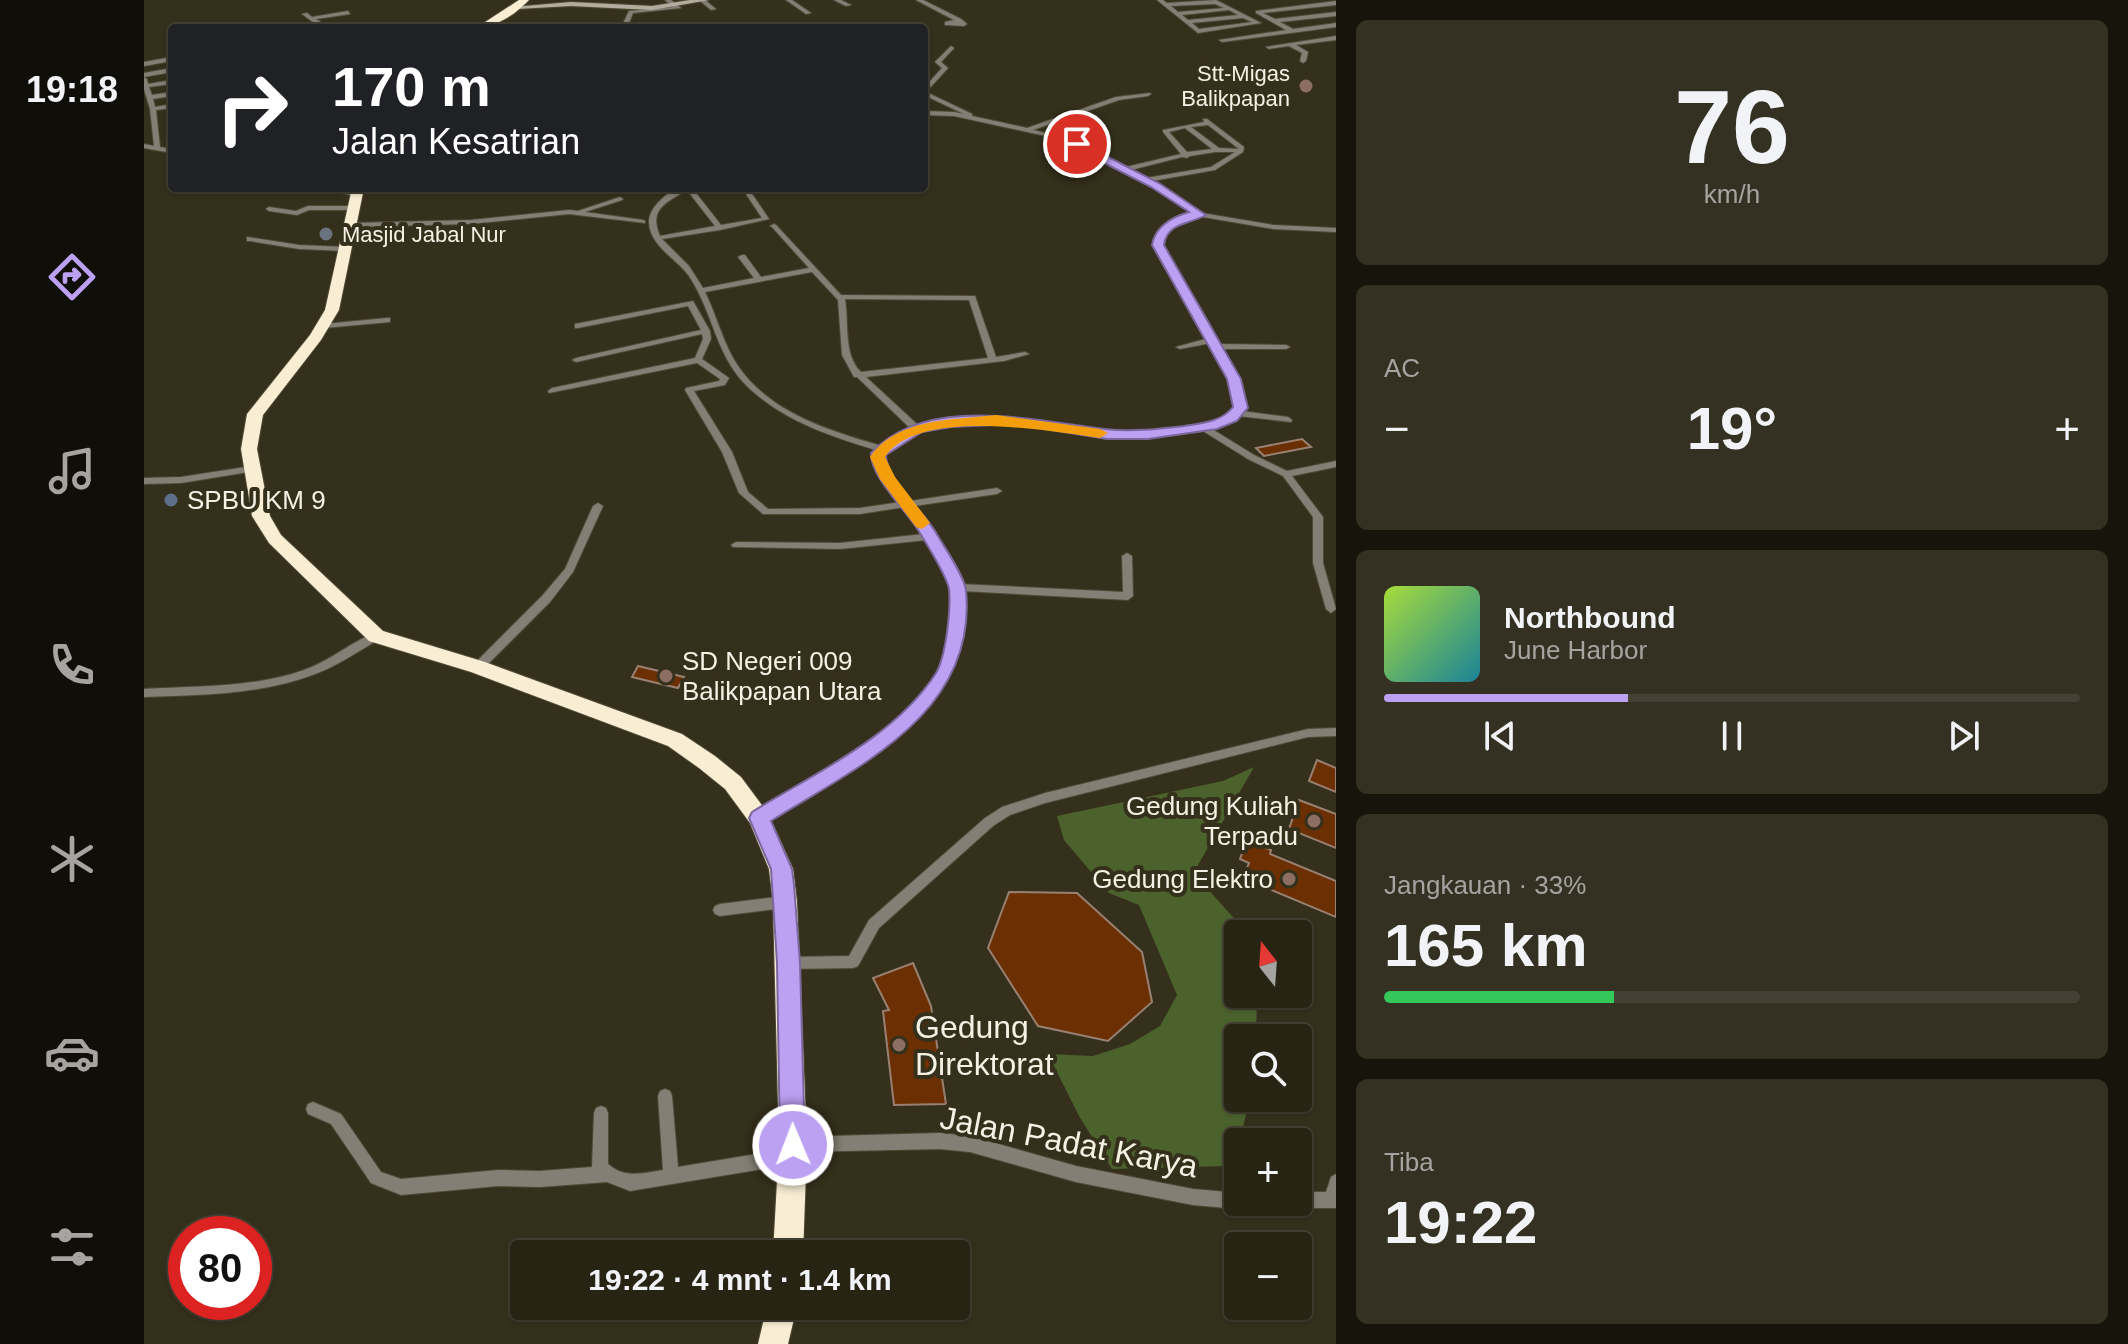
<!DOCTYPE html>
<html lang="id">
<meta charset="utf-8">
<style>
body{margin:0;font-family:Helvetica,sans-serif;background:#343022;color:#f1f3f6;height:100vh;display:flex;flex-direction:column;font-size:30px;white-space:nowrap}
*{box-sizing:border-box;margin:0}
p{font-size:26px;color:#a5a4a0}
.icon{flex:none;width:44px;height:44px;fill:none;stroke:currentColor;stroke-width:2;stroke-linecap:round;stroke-linejoin:round}
.map{position:relative;flex:1;overflow:hidden}
.drawer{display:flex;flex-direction:column;gap:20px;padding:20px;background:#16140b;width:792px}
.drawer>*{flex:none}
.top-card{position:absolute;left:24px;top:24px;width:760px;height:168px;border-radius:8px;box-shadow:0 2px 6px #0004,0 0 0 2px #444134;background:#202124;color:#fff;overflow:hidden}
.needle{width:52px;rotate:343deg}
.fabs{position:absolute;left:1080px;top:920px;display:grid;gap:16px}
.fabs a{display:grid;place-items:center;width:88px;height:88px;border-radius:8px;background:#282414;box-shadow:0 2px 6px #0004,0 0 0 2px #444134;font-size:40px}
.speed{position:absolute;left:24px;top:1216px;display:flex;gap:16px;font-size:40px;font-weight:700;text-align:center}
.speed>*{display:grid;place-content:center;width:104px;height:104px;border-radius:50%;background:#282414;box-shadow:0 2px 6px #0004,0 0 0 2px #444134;line-height:1}
.speed .limit{border:12px solid #d22;background:#fff;color:#111}
.pin{position:absolute;display:grid;place-items:center;width:68px;height:68px;color:#fff;margin:-34px;border:4px solid #fff;border-radius:50%;box-shadow:0 2px 8px #0007}
.me{position:absolute;width:88px;margin:-44px;rotate:359deg;stroke-linejoin:round;filter:drop-shadow(0 0 6px #0008)}
.turn{display:flex;align-items:center;gap:28px;height:168px;padding:0 32px;font-size:36px}
.turn .icon{width:104px;height:104px;stroke-width:2.5}
.turn b{display:block;font-size:56px;line-height:68px}
.big{font-size:60px;font-weight:700;line-height:1.1}
.drawer .card{flex:1;display:flex;flex-direction:column;justify-content:center;gap:12px;min-width:0;padding:0 28px;border-radius:12px;background:#343022}
.drawer .dial{align-items:center;gap:0}
.dial b{font-size:104px;line-height:1}
.song{display:flex;align-items:center;gap:24px}
.cover{width:96px;height:96px;border-radius:12px;background:linear-gradient(135deg,hsl(80 70% 55%),hsl(190 70% 35%))}
.played{height:8px;border-radius:4px;background:linear-gradient(90deg,#bca0f2 35%,#444134 35%)}
.keys{display:flex;justify-content:space-around;direction:ltr}
.heat{display:flex;justify-content:space-between;align-items:center;font-size:44px;direction:ltr}
.charge{height:12px;border-radius:6px;background:linear-gradient(90deg,#34c759 33%,#444134 0)}
.trip{position:absolute;left:366px;top:1240px;width:460px;height:80px;border-radius:8px;background:#282414;box-shadow:0 2px 6px #0004,0 0 0 2px #444134;font-weight:700;line-height:80px;text-align:center}
main{display:flex;flex:1;min-height:0}
.dock{display:flex;flex-direction:column;width:144px;justify-content:space-around;align-items:center;background:#100e08;color:#a5a4a0}
.dock .icon{width:56px;height:56px}
.dock .active{color:#bca0f2}
.dock b{font-size:36px;color:#f1f3f6}
.map>svg:first-child{display:block}
</style>
<main>
<nav class="dock">
<b>19:18</b>
<svg class="icon active" aria-label="directions" viewBox="0 0 24 24"><path d="M12 3l9 9-9 9-9-9zM9 14v-3h6M13 9l2 2-2 2"/></svg>
<svg class="icon" aria-label="music" viewBox="0 0 24 24"><path d="M9 18V5l10-2v13"/><circle cx="6" cy="18" r="3"/><circle cx="16" cy="16" r="3"/></svg>
<svg class="icon" aria-label="phone" viewBox="0 0 24 24"><path d="M5 4h4l2 5-3 2q2 4 5 5l2-3 5 2v4C11 20 4 13 5 4z"/></svg>
<svg class="icon" aria-label="climate" viewBox="0 0 24 24"><path d="M12 3v18M4 7l16 10M4 17L20 7"/></svg>
<svg class="icon" aria-label="car" viewBox="0 0 24 24"><path d="M5 17H2v-5l4-1 3-4h7l3 4 3 1v5h-3M9 17h6M6 11h13"/><circle cx="7" cy="17" r="2"/><circle cx="17" cy="17" r="2"/></svg>
<svg class="icon" aria-label="filters" viewBox="0 0 24 24"><path d="M4 7h16M4 17h16"/><circle cx="9" cy="7" r="2"/><circle cx="15" cy="17" r="2"/></svg>
</nav>
<div class="map">
<svg width="1192" height="1344" viewBox="0 0 1192 1344">
<rect width="100%" height="100%" fill="#35301b"/>
<polygon fill="#4c622d" points="1110,767 1054,865 1054,878 1104,934 1094,934 1094,994 1113,994 1112,1038 1094,1038 1094,1098 1106,1098 1093,1152 1083,1166 968,1169 935,1116 904,1054 949,1056 986,1044 1016,1026 1033,995 995,905 965,893 920,840 913,816 1079,781"/>
<g fill="#6b2f01" stroke="#988073" stroke-width="2">
<polygon points="1158,439 1167,447 1120,456 1112,448"/>
<polygon points="494,666 540,677 534,688 488,677"/>
<polygon points="1173,760 1192,768 1192,792 1165,781"/>
<polygon points="1155,800 1192,814 1192,848 1145,829"/>
<polygon points="1103,840 1127,850 1126,854 1192,881 1192,917 1099,878 1105,863 1096,859"/>
<polygon points="865,892 933,893 998,952 1008,1002 964,1041 894,1026 844,948"/>
<polygon points="769,963 787,1006 802,1104 750,1105 739,1011 745,1010 729,978"/>
</g>
<g fill="none" stroke-linecap="round" stroke-linejoin="round">
<g stroke="#504b37" stroke-width="2">
<g id="street">
<polygon points="521,0 527,0 537,8 489,13 483,28 477,28 485,11 529,7"/>
<polygon points="555,0 561,0 572,9 567,10"/>
<polygon points="642,0 648,0 667,13 662,14"/>
<polygon points="690,0 697,0 707,5 702,6"/>
<polygon points="772,0 779,0 817,19 823,24 820,26 801,25 801,22 810,20"/>
<path d="M 1013,0 L 1019,0 L 1023,3 L 1072,0 L 1117,23 L 1054,33 ZM 1071,4 L 1080,8 L 1034,12 L 1027,6 ZM 1085,10 L 1094,15 L 1044,20 L 1038,15 ZM 1099,18 L 1108,22 L 1055,29 L 1048,23 Z"/>
<polygon points="1192,1 1192,5 1119,13 1131,19 1192,12 1192,16 1136,22 1149,29 1192,23 1192,27 1078,42 1075,40 1142,30 1112,13 1112,11"/>
<polygon points="204,11 206,14 172,19 178,23 179,28 173,28 173,25 158,14 163,13 168,17"/>
<polygon points="152,23 154,26 138,28 139,27"/>
<polygon points="1192,36 1192,40 1152,45 1164,52 1162,61 1159,63 1156,61 1158,53 1145,46 1125,49 1122,47"/>
<path d="M 807,46 L 810,48 L 797,62 L 804,68 L 782,92 L 828,114 L 828,116 L 883,128 L 972,97 L 1006,93 L 1007,94 L 1004,96 L 975,100 L 889,130 L 924,138 L 982,167 L 1037,154 L 1019,132 L 1019,130 L 1060,122 L 1059,119 L 1063,119 L 1100,147 L 1099,152 L 1071,170 L 1008,181 L 1058,213 L 1129,225 L 1192,228 L 1192,232 L 1129,229 L 1053,216 L 1032,223 L 1019,237 C 1017,261 1038,279 1050,298 C 1060,313 1068,328 1076,344 L 1142,345 L 1146,347 L 1142,349 L 1078,349 L 1094,382 L 1100,408 L 1098,411 L 1144,417 L 1148,420 L 1147,422 L 1094,416 L 1082,424 L 1068,429 L 1110,455 L 1143,471 L 1192,461 L 1192,467 L 1148,476 L 1179,517 L 1179,563 L 1192,609 L 1187,613 L 1182,609 L 1169,563 L 1169,517 L 1139,476 L 1104,459 L 1059,431 C 1029,436 997,440 966,437 C 900,431 828,407 764,436 C 755,440 747,448 739,454 C 739,471 755,488 766,501 L 853,488 L 858,491 L 853,494 L 770,506 L 786,527 L 816,584 L 979,592 L 978,556 L 983,553 L 988,556 L 989,596 L 984,600 L 818,591 L 815,638 L 810,664 L 786,703 L 738,747 L 615,823 L 611,822 L 609,818 L 611,814 L 730,741 L 778,697 L 800,664 L 805,638 L 808,587 L 783,540 L 696,549 L 589,547 L 587,545 L 592,542 L 696,543 L 780,534 L 761,507 L 716,514 L 619,514 L 595,493 L 578,452 L 541,390 L 542,388 L 575,381 L 576,379 L 553,363 L 405,393 L 404,391 L 408,388 L 551,358 L 559,339 L 558,334 L 432,362 L 428,360 L 432,358 L 557,330 L 544,306 L 434,328 L 431,328 L 431,324 L 549,301 L 566,331 L 567,339 L 558,359 L 585,378 L 581,385 L 550,391 L 588,452 L 604,492 L 624,509 L 716,508 L 757,502 C 746,488 729,471 729,453 L 732,450 C 686,436 643,422 606,389 C 571,357 570,313 545,276 C 533,259 506,246 505,223 C 504,208 523,192 536,188 C 540,187 544,188 548,188 L 577,225 L 618,218 L 598,188 L 604,188 L 625,219 L 576,230 L 518,239 L 545,266 L 559,288 L 610,278 L 594,257 L 598,255 L 601,255 L 617,277 L 665,268 L 628,227 L 626,226 L 630,224 L 632,225 L 697,295 L 831,296 L 852,357 L 881,352 L 885,354 L 860,361 L 722,377 L 775,426 C 831,404 904,425 963,431 C 989,434 1016,432 1042,428 C 1061,426 1079,423 1092,408 L 1085,382 L 1067,343 L 1036,349 L 1032,347 L 1065,338 C 1058,325 1051,311 1043,298 C 1030,279 1010,261 1011,236 L 1028,221 L 1049,213 L 1009,186 L 920,140 L 810,116 L 780,115 L 780,111 L 810,112 L 820,114 L 780,95 L 780,88 L 798,68 L 791,62 ZM 1064,125 L 1095,149 L 1075,148 L 1047,127 ZM 1041,128 L 1068,149 L 1043,152 L 1025,132 ZM 1071,152 L 1091,152 L 1067,167 L 1002,178 L 987,170 L 1038,157 L 1043,158 L 1046,156 ZM 543,190 L 571,226 L 516,236 C 504,209 523,202 543,190 ZM 668,272 L 694,300 L 698,355 L 710,377 L 713,377 L 767,429 L 754,434 L 738,446 C 686,431 626,413 594,366 C 579,344 573,316 561,292 ZM 701,299 L 825,300 L 844,358 L 717,372 C 699,355 705,322 701,299 Z"/>
<polygon points="28,57 28,61 0,66 0,62"/>
<polygon points="28,68 28,72 0,77 0,73"/>
<polygon points="0,77 3,79 4,84 28,80 28,84 5,87 8,95 28,92 28,96 9,99 11,107 28,104 28,108 12,110 16,147 28,149 28,153 0,148 0,144 10,146 6,109 0,89"/>
<polygon points="171,188 187,188 215,194 212,196"/>
<polygon points="476,197 479,199 478,200 441,212 499,220 501,221 501,223 425,214 327,224 207,227 203,225 207,223 327,220 425,210 434,211"/>
<polygon points="164,206 210,206 213,208 210,210 165,210 153,215 125,211 122,209 125,207 152,211"/>
<polygon points="103,237 155,245 201,247 205,249 201,251 155,249 106,241 103,241"/>
<polygon points="243,318 246,318 246,322 180,328 176,326 180,324"/>
<polygon points="108,466 111,467 111,471 37,483 0,484 0,478 37,477"/>
<polygon points="454,503 459,506 429,572 406,602 338,670 330,670 329,667 330,664 398,596 421,569 449,506"/>
<path d="M 232,632 L 236,633 L 237,636 L 236,639 C 214,651 194,666 171,674 C 116,695 57,695 0,697 L 0,689 C 53,686 109,688 160,670 C 186,661 207,642 232,632 Z"/>
<polygon points="1192,728 1192,736 1164,737 901,803 866,815 849,826 735,928 714,966 709,968 644,969 639,967 637,963 639,959 644,957 705,956 725,920 841,818 858,807 901,793 1164,729"/>
<polygon points="641,896 646,898 648,902 646,906 641,908 576,916 571,914 569,910 571,906 576,904"/>
<path d="M 521,1089 L 526,1091 L 528,1096 L 534,1167 L 643,1149 L 641,1145 L 644,1140 L 649,1137 L 796,1133 L 826,1136 L 932,1166 L 1049,1189 L 1094,1193 L 1094,1202 L 1101,1202 L 1100,1207 L 1094,1209 L 1049,1205 L 932,1182 L 826,1152 L 796,1149 L 654,1152 L 656,1156 L 653,1161 L 648,1164 L 486,1191 L 463,1182 L 396,1187 L 354,1186 L 257,1195 L 227,1183 L 187,1124 L 164,1114 L 162,1109 L 164,1104 L 169,1102 L 197,1114 L 237,1172 L 257,1179 L 354,1170 L 396,1171 L 448,1167 L 450,1113 L 452,1108 L 457,1106 L 462,1108 L 464,1113 L 464,1164 C 481,1179 499,1173 519,1170 L 514,1096 L 516,1091 Z"/>
<polygon points="1192,1174 1192,1208 1154,1208 1148,1206 1147,1202 1154,1202 1154,1192 1182,1192 1187,1177"/>
</g>
</g>
<g stroke="#504b37" stroke-width="2">
<polygon id="secondary" points="546,0 565,0 508,10 427,6 373,9 369,7 427,2 508,6"/>
</g>
<g stroke="#504b37" stroke-width="2">
<g id="highway">
<path d="M 375,0 L 385,0 C 372,14 351,28 332,28 Z"/>
<polygon points="208,188 220,188 195,310 177,340 119,415 113,449 126,516 137,535 239,631 341,662 538,734 571,756 597,777 623,812 649,869 653,902 663,1145 659,1254 629,1254 635,1145 629,902 625,869 606,823 581,789 555,768 524,746 327,672 225,641 125,543 108,516 97,449 103,414 166,335 181,310"/>
<polygon points="623,1306 653,1306 644,1344 614,1344"/>
</g>
</g>
<use href="#street" fill="#837f75" fill-rule="evenodd"/>
<use href="#secondary" fill="#b3ac9c" fill-rule="evenodd"/>
<use href="#highway" fill="#f9eed4" fill-rule="evenodd"/>
</g>
<path fill="#bca0f2" stroke="#7a689d" stroke-width="2" d="M 933,141 L 1015,183 L 1062,215 C 1047,224 1023,222 1020,245 L 1097,379 L 1104,408 L 1093,421 L 1073,429 L 1004,439 L 963,439 L 871,424 L 807,427 L 778,432 L 742,455 C 741,477 779,511 791,531 C 799,545 820,575 822,590 C 834,713 715,766 627,821 L 648,869 L 650,885 L 656,963 L 661,1145 L 658,1154 L 649,1158 L 640,1154 L 636,1145 L 633,963 L 628,885 L 627,869 L 605,818 L 608,812 C 671,773 751,737 792,673 C 802,656 807,609 805,589 C 803,576 782,543 774,530 C 762,510 726,477 727,453 C 783,393 890,421 961,429 C 987,432 1013,429 1040,426 C 1058,423 1077,422 1089,407 L 1083,379 L 1008,245 C 1011,227 1028,217 1045,212 L 1007,187 L 929,147 L 928,144 Z"/>
<path fill="#f59e0b" d="M 852,415 L 956,429 L 964,433 L 956,438 C 905,431 774,407 741,457 L 751,477 L 786,523 L 778,529 L 772,527 L 736,479 L 726,457 C 753,418 809,420 852,415 Z"/>
<g fill="#8d6e63" stroke="#35301b" stroke-width="3">
<circle cx="1162" cy="86" r="8"/>
<circle cx="522" cy="676" r="8"/>
<circle cx="1170" cy="821" r="8"/>
<circle cx="1145" cy="879" r="8"/>
<circle cx="755" cy="1045" r="8"/>
</g>
<circle fill="#6b7280" stroke="#35301b" stroke-width="3" cx="182" cy="234" r="8"/>
<circle fill="#5c6f8a" stroke="#35301b" stroke-width="3" cx="27" cy="500" r="8"/>
<g text-anchor="middle" stroke-width="8" stroke-linejoin="round" paint-order="stroke">
<g font-size="22" fill="#f5f2e5" stroke="#35301b" text-anchor="end">
<text x="1146" y="81">Stt-Migas<tspan x="1146" dy="25">Balikpapan</tspan></text>
<text x="198" y="242" text-anchor="start">Masjid Jabal Nur</text>
</g>
<g font-size="26" fill="#f5f2e5" stroke="#35301b" text-anchor="start">
<text x="43" y="509">SPBU KM 9</text>
<text x="538" y="670">SD Negeri 009<tspan x="538" dy="30">Balikpapan Utara</tspan></text>
<text x="1154" y="815" text-anchor="end">Gedung Kuliah<tspan x="1154" dy="30">Terpadu</tspan></text>
<text x="1129" y="888" text-anchor="end">Gedung Elektro</text>
</g>
<g font-size="32" fill="#f5f2e5" stroke="#35301b" text-anchor="start">
<text x="771" y="1038">Gedung<tspan x="771" dy="37">Direktorat</tspan></text>
</g>
<g font-size="32" fill="#f5f2e5" stroke="#35301b">
<text transform="translate(925 1142) rotate(11)" y="11">Jalan Padat Karya</text>
</g>
</g>
</svg>
<div class="fabs">
<a><svg class="needle" viewBox="-14 -14 28 28"><path d="M0-13l5 13h-10z" fill="#e53935"/><path d="M0 13l5-13h-10z" fill="#a5a4a0"/></svg></a>
<a><svg class="icon" aria-label="search" viewBox="0 0 24 24"><circle cx="10" cy="10" r="6"/><path d="M15 15l6 6"/></svg></a>
<a>+</a>
<a>−</a>
</div>
<div class="speed"><div class="limit">80</div></div>
<div class="pin" style="left:933px;top:144px;background:#d93025"><svg class="icon" aria-label="arrive" viewBox="0 0 24 24"><path d="M6 21V4h12l-3 4 3 4H6"/></svg></div>
<svg class="me" style="left:649px;top:1145px" viewBox="-20 -20 40 40"><circle r="17" fill="#bca0f2" stroke="#fff" stroke-width="3"/><path d="M0-11L8 9 0 5-8 9z" fill="#fff"/></svg>
<div class="trip">19:22 · 4 mnt · 1.4 km</div>
<div class="top-card">
<div class="turn"><svg class="icon" aria-label="right" viewBox="0 0 24 24"><path d="M7 20v-9h11M14 6l5 5-5 5"/></svg><div><b>170 m</b>Jalan Kesatrian</div></div>
</div>
</div>
<section class="drawer">
<div class="card dial"><b>76</b><p>km/h</p></div>
<div class="card"><p>AC</p>
<div class="heat"><a>−</a><b class="big">19°</b><a>+</a></div>
</div>
<div class="card">
<div class="song"><i class="cover"></i><div><b>Northbound</b><p>June Harbor</p></div></div>
<div class="played"></div>
<div class="keys"><svg class="icon" aria-label="previous" viewBox="0 0 24 24"><path d="M18 5L8 12l10 7zM5 5v14"/></svg><svg class="icon" aria-label="pause" viewBox="0 0 24 24"><path d="M8 5v14M16 5v14"/></svg><svg class="icon" aria-label="next" viewBox="0 0 24 24"><path d="M6 5l10 7-10 7zM19 5v14"/></svg></div>
</div>
<div class="card"><p>Jangkauan · 33%</p><b class="big">165 km</b><div class="charge"></div></div>
<div class="card"><p>Tiba</p><b class="big">19:22</b></div>
</section>
</main>
